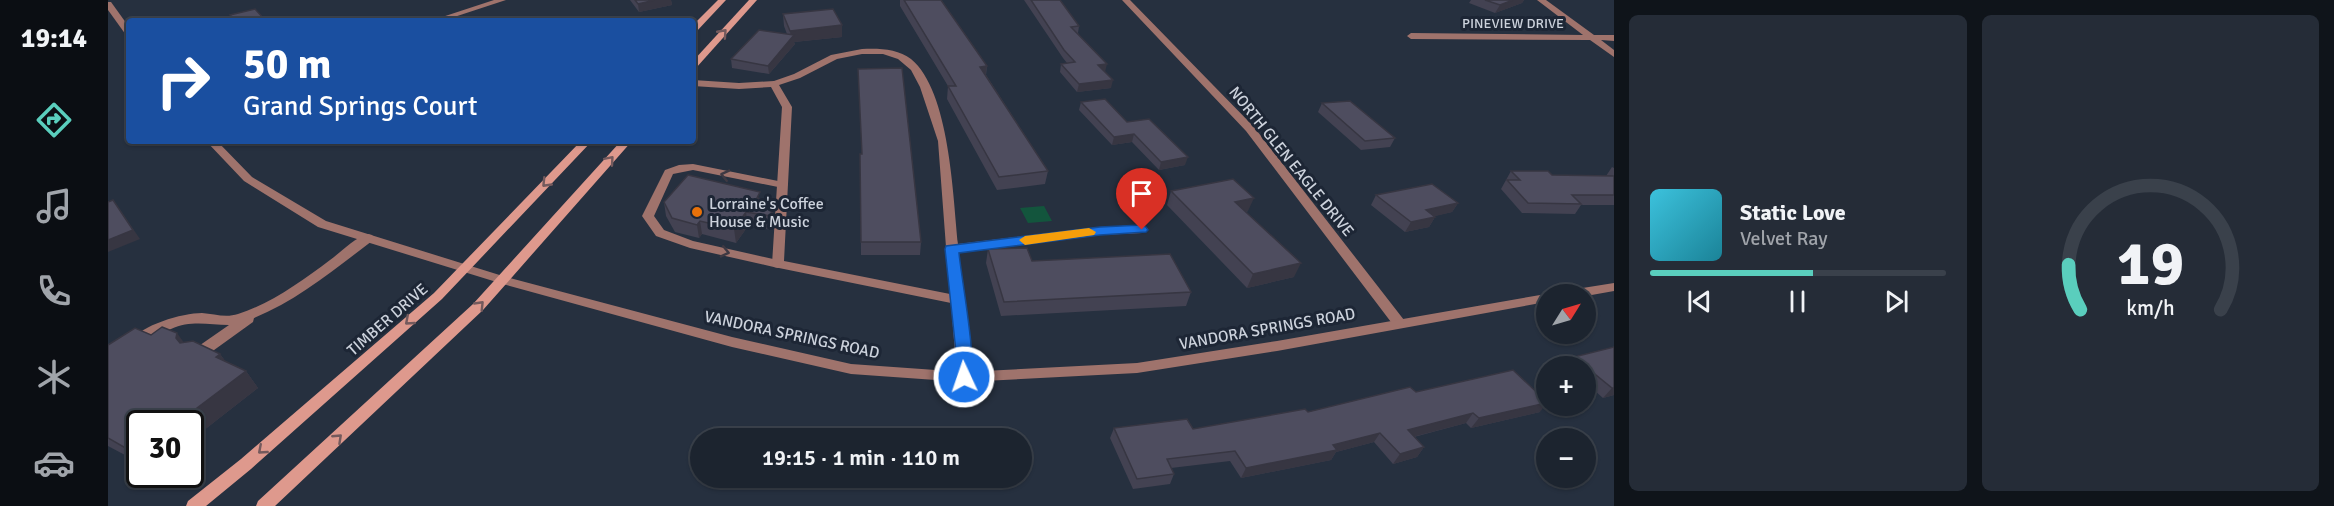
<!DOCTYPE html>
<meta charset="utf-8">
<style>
body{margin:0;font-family:Signika,sans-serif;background:#252c37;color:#f1f3f6;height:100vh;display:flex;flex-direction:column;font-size:22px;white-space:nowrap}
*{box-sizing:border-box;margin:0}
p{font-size:20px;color:#a0a4aa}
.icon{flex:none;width:33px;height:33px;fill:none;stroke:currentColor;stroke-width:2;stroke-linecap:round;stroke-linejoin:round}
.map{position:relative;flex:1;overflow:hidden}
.panel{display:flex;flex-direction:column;gap:15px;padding:15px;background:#0f141a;width:720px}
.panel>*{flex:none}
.banner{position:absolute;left:18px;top:18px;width:570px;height:126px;border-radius:6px;box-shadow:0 2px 4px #0004,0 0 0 2px #3a414b;background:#1a4fa0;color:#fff;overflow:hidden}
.needle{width:39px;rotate:53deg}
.tools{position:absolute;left:1428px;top:284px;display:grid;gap:12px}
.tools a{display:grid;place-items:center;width:60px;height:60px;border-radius:50%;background:#1c242f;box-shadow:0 2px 4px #0004,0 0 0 2px #3a414b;font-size:30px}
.speed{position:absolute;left:18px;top:410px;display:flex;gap:12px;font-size:30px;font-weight:700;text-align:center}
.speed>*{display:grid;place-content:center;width:78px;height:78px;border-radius:50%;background:#1c242f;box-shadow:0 2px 4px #0004,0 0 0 2px #3a414b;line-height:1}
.speed .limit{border:3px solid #111;border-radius:9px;background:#fff;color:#111}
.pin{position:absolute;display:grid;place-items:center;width:51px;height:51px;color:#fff;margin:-62px -26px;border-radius:50% 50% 50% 0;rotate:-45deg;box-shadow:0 0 6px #0007}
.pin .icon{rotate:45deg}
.me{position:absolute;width:66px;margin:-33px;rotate:357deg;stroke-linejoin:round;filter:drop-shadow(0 0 4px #0008)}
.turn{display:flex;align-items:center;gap:21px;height:126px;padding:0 18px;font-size:27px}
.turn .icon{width:78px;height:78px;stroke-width:2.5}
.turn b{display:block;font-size:42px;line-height:51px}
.panel .tile{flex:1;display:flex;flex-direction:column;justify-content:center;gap:9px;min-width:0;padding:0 21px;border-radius:9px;background:#252c37}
.panel .dial{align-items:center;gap:0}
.dial svg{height:156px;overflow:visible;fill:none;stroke:#3a414b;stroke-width:7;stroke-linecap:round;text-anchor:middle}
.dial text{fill:#f1f3f6;stroke:none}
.song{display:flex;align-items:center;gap:18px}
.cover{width:72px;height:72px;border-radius:9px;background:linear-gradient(135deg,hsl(190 70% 55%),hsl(190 70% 35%))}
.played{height:6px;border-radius:3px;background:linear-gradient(90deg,#5acebd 55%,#3a414b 55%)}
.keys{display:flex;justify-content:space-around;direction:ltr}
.panel .tiles{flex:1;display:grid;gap:15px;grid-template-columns:repeat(2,1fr)}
.trip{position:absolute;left:582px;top:428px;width:342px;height:60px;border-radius:30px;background:#1c242f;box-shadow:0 2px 4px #0004,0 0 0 2px #3a414b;font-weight:600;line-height:60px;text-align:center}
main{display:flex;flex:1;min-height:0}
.tab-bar{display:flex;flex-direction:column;width:108px;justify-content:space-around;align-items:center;background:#0b0e13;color:#a0a4aa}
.tab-bar .icon{width:42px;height:42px}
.tab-bar .active{color:#5acebd}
.tab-bar b{font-size:27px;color:#f1f3f6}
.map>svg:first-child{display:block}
</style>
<main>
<nav class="tab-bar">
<b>19:14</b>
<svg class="icon active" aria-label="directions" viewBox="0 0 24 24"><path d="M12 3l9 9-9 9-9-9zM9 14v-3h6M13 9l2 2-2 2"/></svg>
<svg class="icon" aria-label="music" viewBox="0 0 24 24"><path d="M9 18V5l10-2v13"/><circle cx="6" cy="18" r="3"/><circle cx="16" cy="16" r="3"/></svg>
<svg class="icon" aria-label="phone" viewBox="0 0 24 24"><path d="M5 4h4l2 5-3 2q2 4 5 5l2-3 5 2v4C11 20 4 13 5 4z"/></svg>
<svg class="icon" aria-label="climate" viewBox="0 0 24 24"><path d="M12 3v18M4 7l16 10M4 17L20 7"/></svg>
<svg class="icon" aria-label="car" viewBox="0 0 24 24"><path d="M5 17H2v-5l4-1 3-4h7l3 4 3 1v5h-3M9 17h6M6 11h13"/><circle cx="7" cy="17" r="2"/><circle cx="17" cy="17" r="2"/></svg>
</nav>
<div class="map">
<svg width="1506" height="506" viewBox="0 0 1506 506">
<rect width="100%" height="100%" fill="#26303f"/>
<polygon fill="#13553d" points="936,206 944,221 920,223 912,208"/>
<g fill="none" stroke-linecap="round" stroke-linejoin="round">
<g fill="#9f736c" fill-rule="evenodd">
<polygon points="585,164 675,182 680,185 675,188 585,170 565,174 546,216 556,230 585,241 674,261 676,264 674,267 670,268 582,248 548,236 534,216 557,170 571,165"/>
<path d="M 260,234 L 264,235 L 266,238 L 264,241 C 227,269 190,300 146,318 L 145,322 L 95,358 L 85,358 L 83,354 L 85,350 L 121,325 C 101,325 83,320 63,329 C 52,333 36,349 24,346 L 22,342 C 33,325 74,313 94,313 C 106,314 118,318 130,314 C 164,303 194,281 222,260 C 233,252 246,238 260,234 Z"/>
</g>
<g fill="#9f736c" fill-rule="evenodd">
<polygon points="386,0 398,0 334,21 322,21"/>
<polygon points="1014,0 1022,0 1146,127 1296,320 1298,323 1296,326 1286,326 1138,131"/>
<polygon points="1429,0 1438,0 1486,35 1506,35 1506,41 1493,40 1506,50 1506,57 1482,40 1303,39 1299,36 1303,33 1475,35"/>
<path d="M 754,49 C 771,48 790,49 803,59 C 842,91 845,197 850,244 L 992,227 L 1034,225 L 1040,229 L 1034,233 L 992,235 L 851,252 L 863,377 L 861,381 L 856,382 L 851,381 L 849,377 L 843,303 L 666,267 L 664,264 L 674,107 L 663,87 L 631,89 L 585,86 L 585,80 L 631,83 L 666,81 L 686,74 L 723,55 ZM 754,54 L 775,54 L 790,59 L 803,70 L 812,87 L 830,141 L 838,247 L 837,249 L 839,252 L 842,294 L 676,261 L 684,107 L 671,85 L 692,78 L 729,59 Z"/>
</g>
<g fill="#9f736c" fill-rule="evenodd">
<polygon points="0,2 3,2 21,27 21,36 18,35 0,10"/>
<polygon points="98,141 109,141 144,177 218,221 398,277 624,337 743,364 856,372 1029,363 1169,341 1438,294 1440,294 1438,302 1169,351 1029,373 856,382 743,374 624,347 395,284 210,227 136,181"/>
<polygon points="1506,283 1506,291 1478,296 1478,294 1456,294 1462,290"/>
</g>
<g fill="#de998d" fill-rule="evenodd">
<polygon points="610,0 618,0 588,32 585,32 585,25"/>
<polygon points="641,0 649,0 588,68 585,69 585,61"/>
<polygon points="473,141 484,141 334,299 143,469 98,506 78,506 80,501 133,459 326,293"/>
<polygon points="513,141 524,141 375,310 167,506 148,506 150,501 365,304"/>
</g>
</g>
<g fill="#434252">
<polygon points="522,0 563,0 564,5 531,12"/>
<polygon points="792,0 833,0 879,66 878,75 940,171 937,184 889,190 839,99 840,86 792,6"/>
<polygon points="916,0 952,0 971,26 970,33 997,72 1003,88 969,92 952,72 953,64 959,63 955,58"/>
<polygon points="1363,0 1416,0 1414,3 1387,13 1361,3"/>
<polygon points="675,14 734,37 686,42 687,44 661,74 624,68 623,59 679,34 676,26"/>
<polygon points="750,69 813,242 812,255 753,255 752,154 754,154"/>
<polygon points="973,102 1019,122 1077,165 1051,170 1024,142 1004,145 971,110"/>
<polygon points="1214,103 1287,138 1282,147 1253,150 1210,112"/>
<polygon points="1504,167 1506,168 1506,205 1473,205 1467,214 1414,213 1393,189 1403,171 1444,175 1498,176"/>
<polygon points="1063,191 1140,211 1138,212 1186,277 1139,288 1059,205"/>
<polygon points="1268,195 1350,203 1344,212 1326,216 1327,217 1321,227 1297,232 1263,205"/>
<polygon points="653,199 665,215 664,230 640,226 628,243 594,234 591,238 567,232 558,216 556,202"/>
<polygon points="880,249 924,261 1083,292 1078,306 893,316 878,263"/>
<polygon points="43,335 76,343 112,354 117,361 138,371 150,388 82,441 82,423 32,423 32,463 0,446 0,345"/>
<polygon points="1506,347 1506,395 1495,398 1478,383 1478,366 1459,366 1466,357"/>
<polygon points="1200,412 1432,412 1363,428 1358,423 1306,437 1316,447 1309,457 1285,464 1266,442 1228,452 1223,460 1133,478 1122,461 1063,468 1066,474 1062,484 1025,489 1002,438 1006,428 1085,429"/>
</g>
<g fill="#373642">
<polygon points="547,0 563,0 564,5 531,12 530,4"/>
<polygon points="1405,0 1416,0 1414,3 1387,13 1392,5"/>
<polygon points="734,25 734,37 686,42 687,44 661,74 660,66 683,39 682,31"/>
<polygon points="999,64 997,72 990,65"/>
<polygon points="879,66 877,78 872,67"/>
<polygon points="1005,80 1003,88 969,92 971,84"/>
<polygon points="1026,134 1024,142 1004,145 1006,137"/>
<polygon points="1080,157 1077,165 1051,170 1053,162"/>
<polygon points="1146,198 1140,211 1122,215 1127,202"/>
<polygon points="5,200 32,239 0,252 0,240"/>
<polygon points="664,201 665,215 664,230 663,216"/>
<polygon points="1350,203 1344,212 1312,220 1318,210"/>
<polygon points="638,212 640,226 628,243 626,229"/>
<polygon points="1327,217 1321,227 1297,232 1303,222"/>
<polygon points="592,221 594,234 591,238 589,225"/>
<polygon points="1193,263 1186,277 1139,288 1145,274"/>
<polygon points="69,333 82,351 81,355 68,338"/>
<polygon points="112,354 125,371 108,357"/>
<polygon points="138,371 150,388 82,441 82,423 69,423"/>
<polygon points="1504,388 1506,388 1506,395 1495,398"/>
<polygon points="1438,403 1438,404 1432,412 1363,428 1371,418"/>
<polygon points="1365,413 1358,423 1293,440 1300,430"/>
<polygon points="1272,433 1266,442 1228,452 1223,460 1133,478 1138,468"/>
<polygon points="1316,447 1309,457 1285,464 1292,454"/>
</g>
<g fill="#4e4d5f" stroke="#373642" stroke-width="1.5">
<polygon points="527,0 547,0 530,4"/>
<polygon points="796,0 833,0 879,66 872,67 940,171 891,177 840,86 848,86"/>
<polygon points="923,0 952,0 971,26 963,27 999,64 990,65 1005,80 971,84 953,64 967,62 956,50"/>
<polygon points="1377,0 1405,0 1392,5"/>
<polygon points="147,9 158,21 127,21 122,15"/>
<polygon points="725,9 734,25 682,31 675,14"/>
<polygon points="651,30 686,35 660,66 623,59"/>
<polygon points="794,68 813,242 753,242 752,154 754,154 750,69"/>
<polygon points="997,99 1019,122 1041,119 1080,157 1053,162 1026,134 1006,137 973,102"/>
<polygon points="1242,101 1287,138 1257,141 1214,103"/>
<polygon points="1403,171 1440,171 1444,175 1506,176 1506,195 1464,195 1473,204 1420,203 1399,180 1412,180"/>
<polygon points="580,175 652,192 649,198 664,201 663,216 638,212 626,229 592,221 589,225 564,218 556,202"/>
<polygon points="1125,179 1146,198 1127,202 1193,263 1145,274 1063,191"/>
<polygon points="1324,184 1350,203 1318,210 1327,217 1303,222 1268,195"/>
<polygon points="5,200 25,230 0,240 0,202"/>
<polygon points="919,248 924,261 1062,254 1083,292 896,302 880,249"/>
<polygon points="54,327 69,333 68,338 72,343 85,341 112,354 108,357 138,371 69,423 32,423 32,451 28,454 0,438 0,345 27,328 43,335"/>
<polygon points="1506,347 1506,388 1504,388 1466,357"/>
<polygon points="1405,370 1438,401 1438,403 1371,418 1365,413 1300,430 1316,447 1292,454 1272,433 1225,445 1229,450 1138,468 1127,451 1059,459 1066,474 1029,479 1006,428 1079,419 1085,429 1197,409 1200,412 1302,387 1308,392"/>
</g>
<defs><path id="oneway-chevron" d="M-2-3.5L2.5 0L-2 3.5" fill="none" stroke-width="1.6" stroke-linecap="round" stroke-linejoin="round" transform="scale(1.5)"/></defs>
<g stroke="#745a5d">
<use href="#oneway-chevron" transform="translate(615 33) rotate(-48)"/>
<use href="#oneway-chevron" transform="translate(502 160) rotate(-49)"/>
<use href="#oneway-chevron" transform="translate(438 183) rotate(134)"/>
<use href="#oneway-chevron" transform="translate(372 305) rotate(-46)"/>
<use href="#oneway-chevron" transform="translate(301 321) rotate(139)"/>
<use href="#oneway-chevron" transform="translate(230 438) rotate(-43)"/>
<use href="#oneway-chevron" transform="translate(154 450) rotate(139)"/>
</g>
<g stroke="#3e3943">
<use href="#oneway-chevron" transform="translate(617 175) rotate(-167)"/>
<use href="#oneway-chevron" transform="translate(617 252) rotate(13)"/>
</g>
<path fill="#1a73e8" stroke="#114b97" stroke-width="1.5" d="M 1034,225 L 1038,227 L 1040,230 L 1038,232 L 992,235 L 851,253 C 853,276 870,366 862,381 L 850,381 L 848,377 L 848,352 L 837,249 L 838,246 L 992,227 Z"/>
<polygon fill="#f59e0b" points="981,228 988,232 986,235 917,245 911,240 917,236"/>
<circle fill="#e8710a" stroke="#1d2635" stroke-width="2" cx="589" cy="212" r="6"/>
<g text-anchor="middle" stroke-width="6" stroke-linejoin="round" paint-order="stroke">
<g font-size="14" fill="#ccd2dc" stroke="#1d2635">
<text x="1405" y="28">PINEVIEW DRIVE</text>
</g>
<g font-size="16" fill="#ccd2dc" stroke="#1d2635">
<text transform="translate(1184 161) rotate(51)" y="6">NORTH GLEN EAGLE DRIVE</text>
<text transform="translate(279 319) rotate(-41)" y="6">TIMBER DRIVE</text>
<text transform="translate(1159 328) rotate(-10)" y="6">VANDORA SPRINGS ROAD</text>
<text transform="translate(684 334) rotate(12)" y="6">VANDORA SPRINGS ROAD</text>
</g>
<g font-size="16" fill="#ccd2dc" stroke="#1d2635" text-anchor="start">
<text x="601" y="209">Lorraine's Coffee<tspan x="601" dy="18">House &amp; Music</tspan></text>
</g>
</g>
</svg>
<div class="tools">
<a><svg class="needle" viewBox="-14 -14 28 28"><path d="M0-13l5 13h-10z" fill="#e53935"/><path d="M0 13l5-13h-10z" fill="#a0a4aa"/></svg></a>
<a>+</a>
<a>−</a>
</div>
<div class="speed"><div class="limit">30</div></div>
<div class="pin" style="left:1034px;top:230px;background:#d93025"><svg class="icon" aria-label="arrive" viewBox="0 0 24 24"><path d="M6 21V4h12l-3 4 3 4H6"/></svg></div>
<svg class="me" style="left:856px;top:377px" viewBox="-20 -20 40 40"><circle r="17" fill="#1a73e8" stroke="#fff" stroke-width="3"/><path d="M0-11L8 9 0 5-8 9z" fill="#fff"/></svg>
<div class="trip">19:15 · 1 min · 110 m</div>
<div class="banner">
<div class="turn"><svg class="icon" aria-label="right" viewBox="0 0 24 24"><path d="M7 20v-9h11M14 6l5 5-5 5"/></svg><div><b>50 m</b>Grand Springs Court</div></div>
</div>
</div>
<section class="panel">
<div class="tiles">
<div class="tile">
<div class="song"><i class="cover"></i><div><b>Static Love</b><p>Velvet Ray</p></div></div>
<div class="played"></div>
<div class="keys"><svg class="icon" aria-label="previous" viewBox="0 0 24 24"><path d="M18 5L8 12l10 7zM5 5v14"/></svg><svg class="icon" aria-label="pause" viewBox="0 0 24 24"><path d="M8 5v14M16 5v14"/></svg><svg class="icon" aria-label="next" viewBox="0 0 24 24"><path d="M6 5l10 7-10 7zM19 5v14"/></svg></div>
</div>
<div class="tile dial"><svg viewBox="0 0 100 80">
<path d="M14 69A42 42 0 1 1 86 69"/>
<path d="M14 69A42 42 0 0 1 8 46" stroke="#5acebd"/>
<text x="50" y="56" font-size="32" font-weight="700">19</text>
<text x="50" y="72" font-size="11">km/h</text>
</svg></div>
</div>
</section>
</main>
